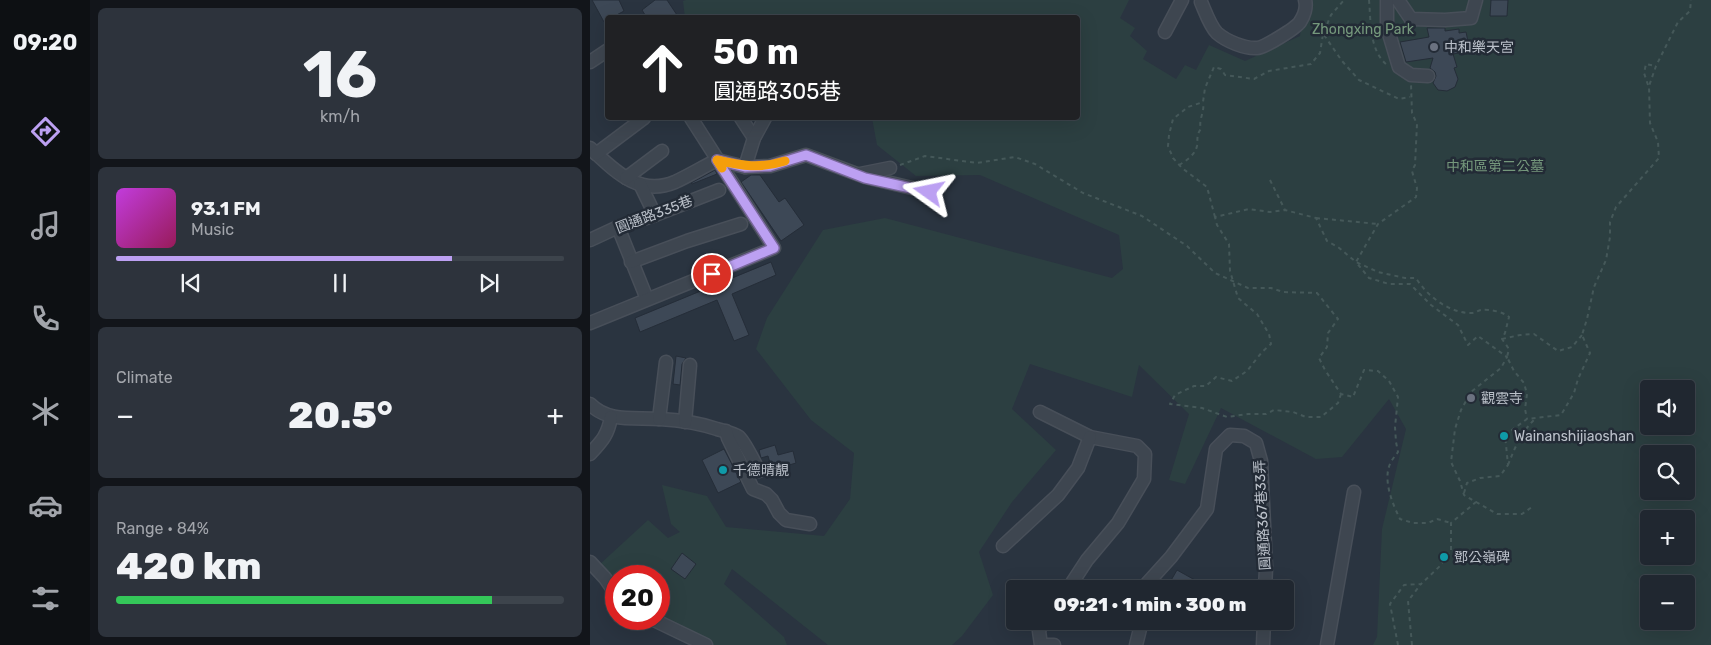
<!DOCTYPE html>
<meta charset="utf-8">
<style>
body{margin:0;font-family:Rubik,"Noto Sans TC",sans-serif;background:#2d333c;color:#f1f3f6;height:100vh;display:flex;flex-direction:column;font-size:19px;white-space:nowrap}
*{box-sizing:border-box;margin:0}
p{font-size:16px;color:#a2a5ab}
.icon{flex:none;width:28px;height:28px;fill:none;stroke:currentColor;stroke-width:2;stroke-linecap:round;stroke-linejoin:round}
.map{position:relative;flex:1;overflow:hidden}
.side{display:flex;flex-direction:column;gap:8px;padding:8px;background:#12151a;width:500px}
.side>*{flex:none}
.guide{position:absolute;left:15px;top:15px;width:475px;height:105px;border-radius:5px;box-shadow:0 5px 20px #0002,0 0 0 1px #3d444c;background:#202124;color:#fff;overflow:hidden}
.controls{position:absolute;left:1050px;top:380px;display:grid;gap:10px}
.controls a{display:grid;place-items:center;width:55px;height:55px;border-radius:5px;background:#202730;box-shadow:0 5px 20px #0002,0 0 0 1px #3d444c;font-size:25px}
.speed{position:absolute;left:15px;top:565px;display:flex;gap:10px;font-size:25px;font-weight:700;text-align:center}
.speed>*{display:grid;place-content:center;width:65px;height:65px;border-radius:50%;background:#202730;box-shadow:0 5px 20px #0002,0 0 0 1px #3d444c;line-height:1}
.speed .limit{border:8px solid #d22;background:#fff;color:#111}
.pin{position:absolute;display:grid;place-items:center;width:42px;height:42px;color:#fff;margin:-21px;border:2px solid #fff;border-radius:50%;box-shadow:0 1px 5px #0007}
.me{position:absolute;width:55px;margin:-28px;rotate:282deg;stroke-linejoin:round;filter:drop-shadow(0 0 4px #0008)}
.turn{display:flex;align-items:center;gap:18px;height:105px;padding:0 25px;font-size:22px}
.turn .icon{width:65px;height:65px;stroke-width:2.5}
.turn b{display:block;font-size:35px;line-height:42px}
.big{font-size:38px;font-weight:800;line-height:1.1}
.side .tile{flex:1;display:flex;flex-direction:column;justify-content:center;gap:8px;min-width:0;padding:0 18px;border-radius:8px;background:#2d333c}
.side .dial{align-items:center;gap:0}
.dial b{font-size:65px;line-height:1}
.song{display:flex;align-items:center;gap:15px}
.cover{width:60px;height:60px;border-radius:8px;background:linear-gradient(135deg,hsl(290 70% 55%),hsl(330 70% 35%))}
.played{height:5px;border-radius:2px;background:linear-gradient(90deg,#bca0f2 75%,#3d444c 75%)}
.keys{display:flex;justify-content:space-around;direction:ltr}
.heat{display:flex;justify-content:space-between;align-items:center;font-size:28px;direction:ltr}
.charge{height:8px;border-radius:4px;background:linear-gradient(90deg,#34c759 84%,#3d444c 0)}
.trip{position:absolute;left:416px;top:580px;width:288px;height:50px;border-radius:5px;background:#202730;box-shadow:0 5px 20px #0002,0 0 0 1px #3d444c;font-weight:800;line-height:50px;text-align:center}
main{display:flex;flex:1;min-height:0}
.tab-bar{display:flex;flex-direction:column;width:90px;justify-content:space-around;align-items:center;background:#0d1013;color:#a2a5ab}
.tab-bar .icon{width:35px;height:35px}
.tab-bar .on{color:#bca0f2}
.tab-bar b{font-size:22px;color:#f1f3f6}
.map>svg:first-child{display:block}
</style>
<main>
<nav class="tab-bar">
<b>09:20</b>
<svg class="icon on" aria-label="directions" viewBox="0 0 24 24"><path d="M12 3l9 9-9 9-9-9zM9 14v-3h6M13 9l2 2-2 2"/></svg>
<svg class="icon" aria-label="music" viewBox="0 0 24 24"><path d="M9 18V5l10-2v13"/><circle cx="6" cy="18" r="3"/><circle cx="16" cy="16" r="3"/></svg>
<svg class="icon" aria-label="phone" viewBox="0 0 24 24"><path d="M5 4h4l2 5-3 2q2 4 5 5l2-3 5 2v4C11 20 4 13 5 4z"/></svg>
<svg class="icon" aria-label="climate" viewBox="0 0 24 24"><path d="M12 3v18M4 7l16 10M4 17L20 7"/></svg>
<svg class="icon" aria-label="car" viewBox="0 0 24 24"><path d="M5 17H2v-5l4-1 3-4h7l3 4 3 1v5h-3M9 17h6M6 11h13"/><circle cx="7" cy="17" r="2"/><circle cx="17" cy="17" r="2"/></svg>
<svg class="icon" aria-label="filters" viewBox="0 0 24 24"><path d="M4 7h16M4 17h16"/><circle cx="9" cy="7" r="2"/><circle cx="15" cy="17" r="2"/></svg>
</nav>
<section class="side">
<div class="tile dial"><b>16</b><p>km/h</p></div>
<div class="tile">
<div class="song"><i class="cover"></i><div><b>93.1 FM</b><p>Music</p></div></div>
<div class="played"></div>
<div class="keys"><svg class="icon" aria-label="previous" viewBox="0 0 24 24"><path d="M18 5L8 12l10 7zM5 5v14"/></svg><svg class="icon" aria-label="pause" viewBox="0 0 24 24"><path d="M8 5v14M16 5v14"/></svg><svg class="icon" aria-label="next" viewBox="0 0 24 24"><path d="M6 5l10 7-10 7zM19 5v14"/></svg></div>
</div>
<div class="tile"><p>Climate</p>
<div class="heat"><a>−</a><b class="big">20.5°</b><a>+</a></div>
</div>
<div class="tile"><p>Range · 84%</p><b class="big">420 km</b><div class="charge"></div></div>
</section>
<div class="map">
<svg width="1121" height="645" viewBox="0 0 1121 645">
<rect width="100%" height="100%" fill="#2a3440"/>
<path fill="#2c3f41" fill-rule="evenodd" d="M 96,0 L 539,0 L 530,18 L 545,28 L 540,36 L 557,51 L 553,59 L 586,79 L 595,65 L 606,70 L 619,45 L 655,61 L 710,36 L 714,0 L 1121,0 L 1121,645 L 783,645 L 787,637 L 792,529 L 816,429 L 799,399 L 752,457 L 726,459 L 631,408 L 595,484 L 579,480 L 599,414 L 549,365 L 542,397 L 440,364 L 422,409 L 466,450 L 422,502 L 389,552 L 403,595 L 372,636 L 362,645 L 238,645 L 142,569 L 134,584 L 194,637 L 197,645 L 121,645 L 69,618 L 69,576 L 26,576 L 26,589 L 9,565 L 58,520 L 78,538 L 90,532 L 81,524 L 72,485 L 117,496 L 136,527 L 234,536 L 260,499 L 264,453 L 221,420 L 166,349 L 177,318 L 233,230 L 295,218 L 522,278 L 533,269 L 529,235 L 390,175 L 326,176 L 287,145 L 282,118 L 488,118 L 488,18 L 95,18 L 93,1 ZM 1059,389 L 1096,389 L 1096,426 L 1059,426 ZM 1059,454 L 1096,454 L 1096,491 L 1059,491 ZM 1059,519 L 1096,519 L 1096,556 L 1059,556 ZM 1059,584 L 1096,584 L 1096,621 L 1059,621 Z"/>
<g fill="#3d4856" stroke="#252d38">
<polygon points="2,0 29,0 34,11 21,18 18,18 18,19 14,22"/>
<polygon points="65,0 77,0 89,18 57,18 52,10"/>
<polygon points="901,0 918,0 917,16 900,16"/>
<polygon points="837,28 855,28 855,31 869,29 869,33 876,32 880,51 863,54 867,67 864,68 868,79 865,87 857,91 848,90 843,83 846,76 845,72 840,68 843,58 816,62 810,42 839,37"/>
<polygon points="125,170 127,174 102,184 101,183"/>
<polygon points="161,175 170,175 189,202 195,198 214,225 191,241 151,182"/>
<polygon points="181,262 186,275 142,294 159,335 144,341 127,300 50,332 45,318"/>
<polygon points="86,356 96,358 92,364 90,385 83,384"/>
<polygon points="185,445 188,455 203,451 206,463 182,470 178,456 171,458 169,450"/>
<polygon points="134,449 151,482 128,493 112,460"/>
<polygon points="92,553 106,564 95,579 81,569"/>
<polygon points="587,570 621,589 576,589"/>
</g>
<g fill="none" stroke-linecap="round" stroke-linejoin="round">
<g stroke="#484f59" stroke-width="15">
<g id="minor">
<polyline points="797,0 797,27 809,67 821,75 838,76"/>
<polyline points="808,0 821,19 855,20 881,18 886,0"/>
<path d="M 611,2 C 615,11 620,26 627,33 C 636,41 655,49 667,48 C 674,48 706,28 710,22 C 714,16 717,7 715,0"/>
<polyline points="575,32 592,0"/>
<polyline points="0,62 18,50"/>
<polyline points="151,118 164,138"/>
<path d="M 0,148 C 25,171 49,197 85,182 C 100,175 113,167 127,160 L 155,167 L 180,166 L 216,155 L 275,177 L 339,192"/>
<polyline points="6,154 54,118"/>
<polyline points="155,167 164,138 175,118"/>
<polyline points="270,174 300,168"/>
<polyline points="36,178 72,151"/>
<polyline points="50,184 65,215"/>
<polyline points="28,227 57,299"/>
<polyline points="0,240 28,227 65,215 129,190"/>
<polyline points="41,262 97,241 151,224"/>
<polyline points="0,323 184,248 101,118"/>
<path d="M 0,404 C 18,423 46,417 70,419 C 89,420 109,423 127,429 C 134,431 143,433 149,437 C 156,444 164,462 169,471"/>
<polyline points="450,412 500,437 547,446 555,454 554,479 528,523 497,560 478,589"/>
<polyline points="69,419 76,362"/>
<polyline points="95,422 100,365"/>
<polyline points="136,431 138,438 163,489 176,494 182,500 189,513 196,520 220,524"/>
<path d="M 0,454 C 12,441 18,435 21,417"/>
<polyline points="413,546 468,495 488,468 500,437"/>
<polyline points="0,562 15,578 26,594"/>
<polyline points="552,589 581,557 617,509 626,449 640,435 654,436 666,443 671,461 676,568 675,589"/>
<polyline points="62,619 116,645"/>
<polyline points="451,645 449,631 453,621"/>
<polyline points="454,645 464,645"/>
<polyline points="546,645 552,621"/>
<polyline points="673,645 674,621"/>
<polyline points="737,645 764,492"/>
</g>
</g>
<g stroke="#455859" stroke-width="2" stroke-dasharray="4 4" stroke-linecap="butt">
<path d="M 779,0 C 781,22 779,50 797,65"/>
<polyline points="734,35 752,61 769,80 809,99 820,97"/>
<polyline points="1058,85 1054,73 1056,64 1066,66"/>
<path d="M 310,165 L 335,156 L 387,163 L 425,157 L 445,164 L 493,193 L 552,216 L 597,246 L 625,273 L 658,288 L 681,288 L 693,292 L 727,293 L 748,319 L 738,333 L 737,347 L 729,358 L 735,370 L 751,394 L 763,397 L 774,370 L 788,371 L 799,381 L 808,397 L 805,427 L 806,442 L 808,452 C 806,455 803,458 801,462 C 792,478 802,503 810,519 L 823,523 L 838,523 L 847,519 L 861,523"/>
<path d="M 589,165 C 596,161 605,155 607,146 C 608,139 606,135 611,129 C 608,119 615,113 613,102"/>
<polyline points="680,180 695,210"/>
<polyline points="625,217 617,187 592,168 583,158 578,146 579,135 583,119 598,107 613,102 615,88 624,67 631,69 635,75 664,79 679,71 721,64 730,53 733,34 741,15 754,0"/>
<polyline points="726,218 788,224"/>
<polyline points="912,339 930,335 944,334 968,351 982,347 992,335"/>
<path d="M 751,394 L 748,403 L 731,417 L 716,417 L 703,412 L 684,410 L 676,414 L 658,414 L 637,417 L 612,408 L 580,404 L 585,395 L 604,386 L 616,386 L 626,377 L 642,381 L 657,371 L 672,352 L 681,344 L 679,334 L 667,314 L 648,298 L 640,271 L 639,244 L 627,225 L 625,217 L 659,209 L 680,212 L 695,210 L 726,218 L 737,241 L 748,247 L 766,262 L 788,272 L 815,278 L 826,278 C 837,296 859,313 881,313 C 886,313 888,310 892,310 C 899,309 914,312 919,317 L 915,333 L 912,339 L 919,349 L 917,357 L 924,371 L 934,383 L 937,394 L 935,409 L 937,419"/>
<path d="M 918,465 C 925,447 932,431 946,418"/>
<polyline points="874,493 877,483 890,478 910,476 918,465 915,435 937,419 971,415 984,393 988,379 1000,353 992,335 997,319 1004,287 1016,260 1020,237 1020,222 1026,207 1069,158 1068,142 1060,123 1059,86 1066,66 1088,22 1100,11 1101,0"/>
<polyline points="886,502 907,514 932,514 942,507"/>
<polyline points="808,645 800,604 814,585 831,584 850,566 861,550 861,523 886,502 874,495 870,481 861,462 865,429 871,410 881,392 911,368 917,357 888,336 878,345 868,325 841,305 820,284 799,284 779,278 766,262 788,224 826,197 827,188 822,171 825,165 827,124 822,113 821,84"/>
<polyline points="822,645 818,601 831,584"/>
</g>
<use href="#minor" stroke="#3e4650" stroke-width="12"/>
</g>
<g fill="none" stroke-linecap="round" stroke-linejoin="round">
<g stroke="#7a689d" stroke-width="12">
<polyline id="route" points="122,274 184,248 127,160 155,167 180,166 216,155 275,178 339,192"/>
</g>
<use href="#route" stroke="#bca0f2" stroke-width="9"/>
<path stroke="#f59e0b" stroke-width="9" d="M 132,168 L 127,160 C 153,166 169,169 195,161"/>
</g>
<g fill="#6b7280" stroke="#232b36" stroke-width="2">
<circle cx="844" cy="47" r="5"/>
<circle cx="881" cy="398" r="5"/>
</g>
<g fill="#0f9aa8" stroke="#232b36" stroke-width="2">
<circle cx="914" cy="436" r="5"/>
<circle cx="133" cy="470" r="5"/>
<circle cx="854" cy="557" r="5"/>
</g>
<g text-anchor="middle" stroke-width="5" stroke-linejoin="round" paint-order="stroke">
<g font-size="14" fill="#75987c" stroke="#232b36">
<text x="773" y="34">Zhongxing Park</text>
<text x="905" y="171">中和區第二公墓</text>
</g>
<g font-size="14" fill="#bbc1ca" stroke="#232b36" text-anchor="start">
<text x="854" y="52">中和樂天宮</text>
<text x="891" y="403">觀雲寺</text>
<text x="924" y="441">Wainanshijiaoshan</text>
<text x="143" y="475">千德晴靚</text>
<text x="864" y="562">鄧公嶺碑</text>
</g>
<g font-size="14" fill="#bbc1ca" stroke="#232b36">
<text transform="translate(64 214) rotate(-21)" y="5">圓通路335巷</text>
<text transform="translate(672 515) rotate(-93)" y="5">圓通路367巷33弄</text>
</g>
</g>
</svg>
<div class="controls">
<a><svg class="icon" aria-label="sound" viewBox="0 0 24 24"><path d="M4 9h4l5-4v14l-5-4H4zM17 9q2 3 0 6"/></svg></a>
<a><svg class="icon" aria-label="search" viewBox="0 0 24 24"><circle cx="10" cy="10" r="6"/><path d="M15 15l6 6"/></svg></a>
<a>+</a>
<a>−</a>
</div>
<div class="speed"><div class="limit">20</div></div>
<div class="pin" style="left:122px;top:274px;background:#d93025"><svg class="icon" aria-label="arrive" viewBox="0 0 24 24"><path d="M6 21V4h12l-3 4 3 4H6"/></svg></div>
<svg class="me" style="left:339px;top:192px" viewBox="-20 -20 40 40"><path d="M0-17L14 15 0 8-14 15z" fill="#bca0f2" stroke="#fff" stroke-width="4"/></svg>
<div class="trip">09:21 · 1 min · 300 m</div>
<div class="guide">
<div class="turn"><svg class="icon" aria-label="ahead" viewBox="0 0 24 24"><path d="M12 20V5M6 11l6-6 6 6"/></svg><div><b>50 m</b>圓通路305巷</div></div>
</div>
</div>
</main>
